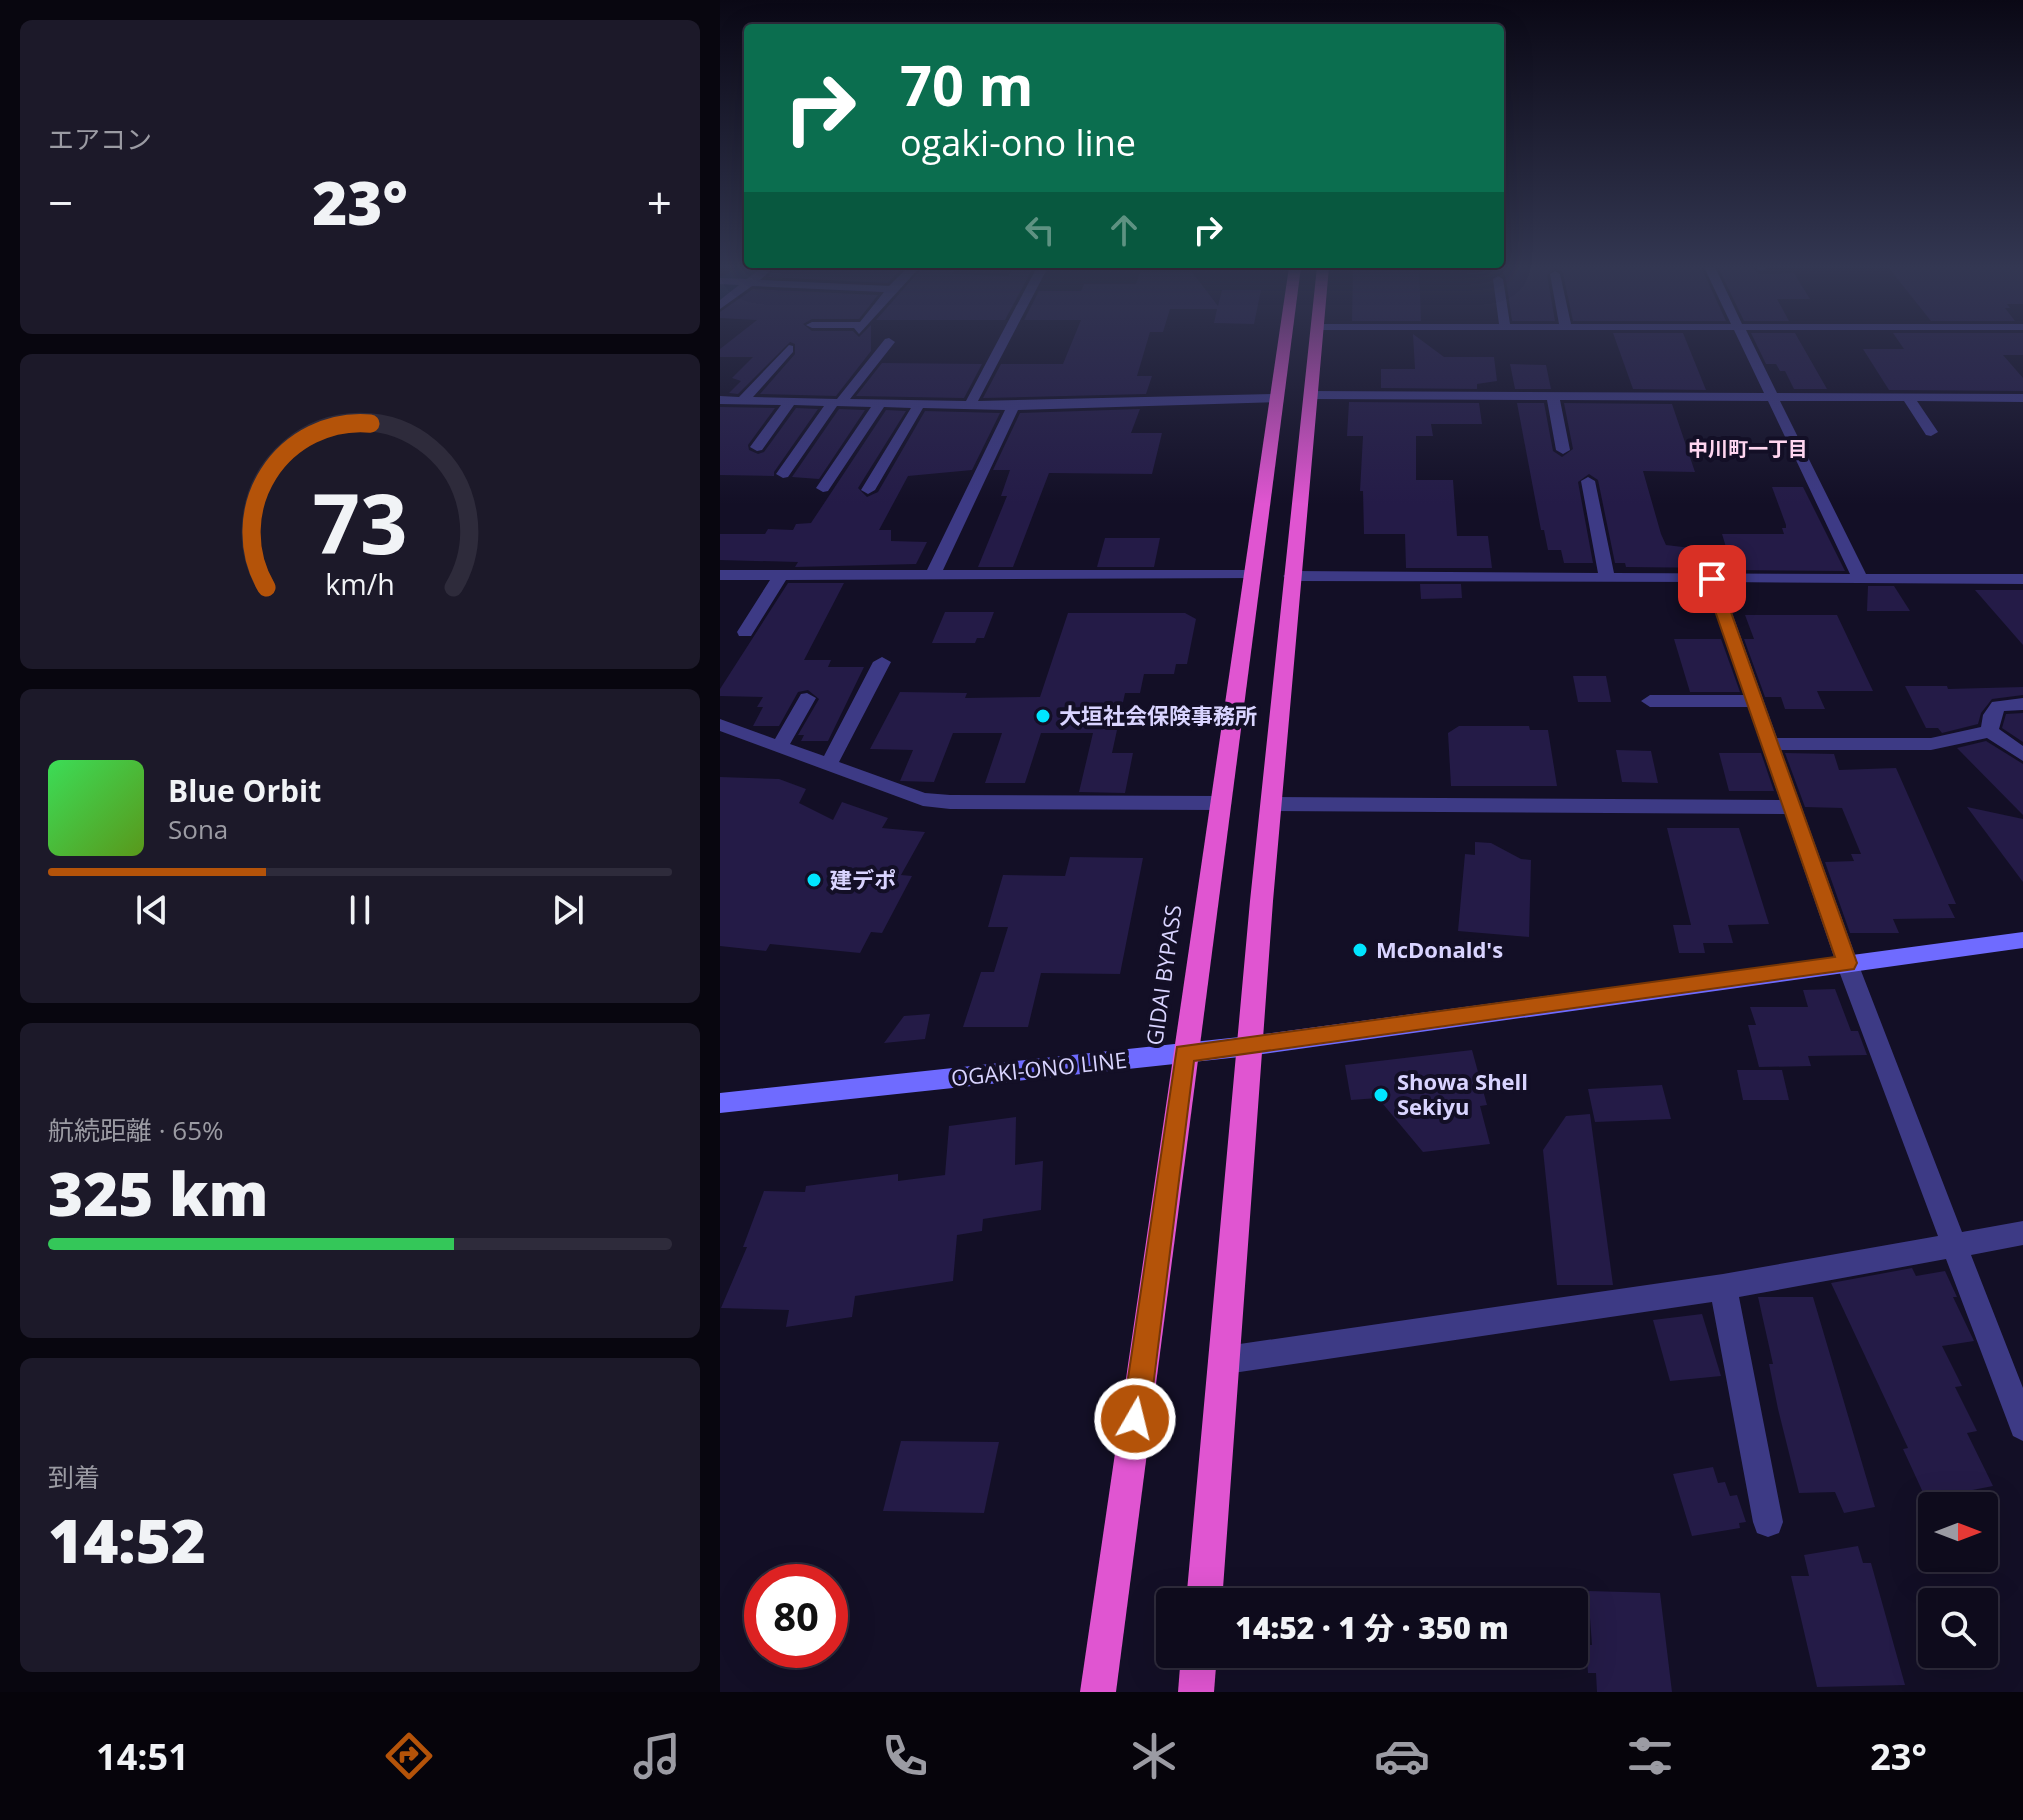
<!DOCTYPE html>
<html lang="ja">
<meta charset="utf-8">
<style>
body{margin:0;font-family:"Open Sans","Noto Sans JP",sans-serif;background:#1c1929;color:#f1f3f6;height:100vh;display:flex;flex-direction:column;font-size:30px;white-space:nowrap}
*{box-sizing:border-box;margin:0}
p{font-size:26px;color:#9b9ba3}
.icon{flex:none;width:44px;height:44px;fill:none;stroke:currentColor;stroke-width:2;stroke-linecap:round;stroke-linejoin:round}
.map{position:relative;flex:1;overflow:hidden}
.details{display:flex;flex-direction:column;gap:20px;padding:20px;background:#08060f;width:720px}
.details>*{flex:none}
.top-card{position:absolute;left:24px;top:24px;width:760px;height:244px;border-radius:8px;box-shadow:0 8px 32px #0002,0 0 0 2px #2e2b3b;background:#0b6e4f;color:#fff;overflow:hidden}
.needle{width:52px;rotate:90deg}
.controls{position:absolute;left:1198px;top:1492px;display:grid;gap:16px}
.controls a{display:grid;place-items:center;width:80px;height:80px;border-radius:8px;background:#0e0b1c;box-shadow:0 8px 32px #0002,0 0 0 2px #2e2b3b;font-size:40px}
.speed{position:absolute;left:24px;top:1564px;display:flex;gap:16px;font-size:40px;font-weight:700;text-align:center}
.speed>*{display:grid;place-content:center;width:104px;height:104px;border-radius:50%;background:#0e0b1c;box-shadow:0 8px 32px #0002,0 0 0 2px #2e2b3b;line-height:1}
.speed .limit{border:12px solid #d22;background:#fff;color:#111}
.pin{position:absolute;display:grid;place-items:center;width:68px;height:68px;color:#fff;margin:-34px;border-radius:16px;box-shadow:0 4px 12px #0006}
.me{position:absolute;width:88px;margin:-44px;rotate:8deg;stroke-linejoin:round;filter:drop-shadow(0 0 6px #0008)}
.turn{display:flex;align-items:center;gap:28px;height:168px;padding:0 24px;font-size:36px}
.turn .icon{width:104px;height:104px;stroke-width:2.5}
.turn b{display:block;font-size:56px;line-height:68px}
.lanes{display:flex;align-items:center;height:76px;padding:0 24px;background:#0003;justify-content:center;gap:40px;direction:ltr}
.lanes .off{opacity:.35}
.big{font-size:60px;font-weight:800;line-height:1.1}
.details .tile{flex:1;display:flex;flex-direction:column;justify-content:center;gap:12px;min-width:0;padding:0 28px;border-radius:12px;background:#1c1929}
.details .dial{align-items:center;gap:0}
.dial svg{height:208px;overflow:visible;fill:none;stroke:#2e2b3b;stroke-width:7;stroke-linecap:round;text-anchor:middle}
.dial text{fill:#f1f3f6;stroke:none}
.song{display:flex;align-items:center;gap:24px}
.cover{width:96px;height:96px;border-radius:12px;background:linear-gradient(135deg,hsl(130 70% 55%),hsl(90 70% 35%))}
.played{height:8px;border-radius:4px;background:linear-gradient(90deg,#b45309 35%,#2e2b3b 35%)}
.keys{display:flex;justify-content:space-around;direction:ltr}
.heat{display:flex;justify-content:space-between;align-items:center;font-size:44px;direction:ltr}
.charge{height:12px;border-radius:6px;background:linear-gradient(90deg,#34c759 65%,#2e2b3b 0)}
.trip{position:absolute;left:436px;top:1588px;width:432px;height:80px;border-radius:8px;background:#0e0b1c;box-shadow:0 8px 32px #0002,0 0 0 2px #2e2b3b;font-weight:800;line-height:80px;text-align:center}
.tabs{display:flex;height:128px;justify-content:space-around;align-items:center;background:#06040b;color:#9b9ba3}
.tabs .icon{width:56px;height:56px}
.tabs .on{color:#b45309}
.tabs b{font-size:36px;color:#f1f3f6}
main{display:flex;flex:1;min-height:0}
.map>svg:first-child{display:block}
</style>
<main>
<section class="details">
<div class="tile"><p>エアコン</p>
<div class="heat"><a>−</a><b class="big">23°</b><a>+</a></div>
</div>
<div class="tile dial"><svg viewBox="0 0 100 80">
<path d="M14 69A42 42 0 1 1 86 69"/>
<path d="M14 69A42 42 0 0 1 54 6" stroke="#b45309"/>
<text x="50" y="56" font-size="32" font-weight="700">73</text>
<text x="50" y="72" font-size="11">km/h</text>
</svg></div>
<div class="tile">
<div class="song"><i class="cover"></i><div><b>Blue Orbit</b><p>Sona</p></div></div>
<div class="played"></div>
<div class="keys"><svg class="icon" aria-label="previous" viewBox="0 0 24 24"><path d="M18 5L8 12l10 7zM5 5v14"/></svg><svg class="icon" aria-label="pause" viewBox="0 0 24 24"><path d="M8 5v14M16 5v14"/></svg><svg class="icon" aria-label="next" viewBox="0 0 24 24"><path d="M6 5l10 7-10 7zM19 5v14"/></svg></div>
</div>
<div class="tile"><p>航続距離 · 65%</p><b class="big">325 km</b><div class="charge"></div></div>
<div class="tile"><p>到着</p><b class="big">14:52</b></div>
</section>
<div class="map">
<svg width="1303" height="1692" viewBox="0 0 1303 1692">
<rect width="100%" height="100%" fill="#130f26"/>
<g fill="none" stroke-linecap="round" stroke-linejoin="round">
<polyline stroke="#0a1f44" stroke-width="5" points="0,279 27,272"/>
<polygon fill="#0a1f44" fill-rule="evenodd" points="16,267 48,267 10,301 0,304 0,281"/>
</g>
<g fill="#241b47">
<polygon points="57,267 183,267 168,283 47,277"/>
<polygon points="203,267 237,267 232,274 288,276 293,268 313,268 285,320 156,320"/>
<polygon points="633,267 699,267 701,321 632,321"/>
<polygon points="781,267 981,267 1006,321 853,321 843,273 837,268 827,275 835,321 792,321 786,279"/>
<polygon points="998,267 1031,267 1039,274 1074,273 1090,299 1057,299 1069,321 1024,321"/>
<polygon points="1168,267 1303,267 1303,304 1287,304 1290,308 1285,308 1295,321 1211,321"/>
<polygon points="420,272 472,272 498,306 502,290 541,290 534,324 494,323 497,309 450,309 443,332 430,332 417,376 432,376 426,394 263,398 281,364 343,364 361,320 304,320 319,291 361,291 364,284 416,284"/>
<polygon points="33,289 158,295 139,319 92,319 83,324 92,331 133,331 139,337 151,325 151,351 116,396 40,394 75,354 75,344 70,342 18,394 9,393 21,381 12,378 33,357 0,357 0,349 37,320 0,318 0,312"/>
<polygon points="893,333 963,333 986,390 913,389"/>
<polygon points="1031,333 1075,333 1107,389 1074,389 1065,371 1060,371 1056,364 1046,364"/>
<polygon points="1173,333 1303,333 1303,355 1283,355 1303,378 1303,391 1169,390 1143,349 1184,349"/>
<polygon points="693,334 724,357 774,357 777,381 757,384 757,389 661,388 661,369 695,369"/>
<polygon points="162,363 262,364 244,398 136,396"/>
<polygon points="790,364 826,365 831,389 795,389"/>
<polygon points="629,402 759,403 762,424 711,424 713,436 696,436 696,480 733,480 737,536 768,536 772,568 686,568 685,534 644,534 643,491 640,491 643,436 627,436"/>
<polygon points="797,403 824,403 833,451 842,457 853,449 844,403 952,404 975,472 923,471 941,534 946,545 1004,552 1003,568 906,567 905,563 895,563 878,480 869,474 858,482 873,563 844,563 841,550 828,550 824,530 821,530"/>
<polygon points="0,407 55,408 28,445 29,450 38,454 44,452 76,408 98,409 54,472 54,476 0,475"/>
<polygon points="119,409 145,410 99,479 72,477"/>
<polygon points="420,409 411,433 442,433 432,474 329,473 293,567 258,567 287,496 281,496 290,470 273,470 300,413"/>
<polygon points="166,410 186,411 138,488 147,497 158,492 205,411 280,413 252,470 188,476 159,530 171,530 171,541 207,542 196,564 75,567 78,562 0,560 0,534 45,534 48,529 73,530 76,524 91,523"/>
<polygon points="1052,487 1083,487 1125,571 1013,570 1002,534 1064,534 1062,528 1066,528 1066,525"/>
<polygon points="385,538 440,538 434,567 377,567"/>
<polygon points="68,583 124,583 84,660 111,660 108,667 144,667 108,741 81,741 84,735 78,735 99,699 88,690 78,692 59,726 33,726 43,707 37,707 43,697 0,696 0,689"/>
<polygon points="700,584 741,584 742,598 701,599"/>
<polygon points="1148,586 1174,586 1190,611 1147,611"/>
<polygon points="1255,590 1303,590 1303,645"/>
<polygon points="225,612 274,612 264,638 257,638 255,643 212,643"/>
<polygon points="348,613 465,613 476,619 467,664 456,664 454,674 424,674 420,693 405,693 392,753 413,753 405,793 359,792 373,733 321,733 305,783 265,783 282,733 233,733 214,782 180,781 193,750 150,749 180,692 247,693 245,698 320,697"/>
<polygon points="1025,615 1117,615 1153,691 1097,691 1105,709 1065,709 1061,697 1045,697 1024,639 1034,639"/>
<polygon points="954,639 1001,639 1020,692 970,692"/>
<polygon points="853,676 886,676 891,702 858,702"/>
<polygon points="1185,686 1227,686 1228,689 1303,687 1303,695 1272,699 1261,713 1258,724 1222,733 1218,728 1206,728"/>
<polygon points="1303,713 1303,742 1282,728 1286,714"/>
<polygon points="739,726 809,726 810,730 828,730 837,786 731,786 728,733"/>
<polygon points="1266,741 1303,764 1303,815 1237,748"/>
<polygon points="896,750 931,751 938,783 902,782"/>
<polygon points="999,753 1041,753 1054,791 1009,791"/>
<polygon points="1065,753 1114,754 1119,770 1176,768 1236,904 1228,904 1235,918 1173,919 1179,933 1130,933 1105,862 1134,861 1131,854 1141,854 1122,808 1085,807"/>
<polygon points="0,777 59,779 86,789 79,803 113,820 122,802 168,818 162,828 205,832 181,875 192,876 162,933 151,932 140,953 50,944 46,951 0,946"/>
<polygon points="1247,807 1303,819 1303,882"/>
<polygon points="947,828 1019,828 1049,924 1008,925 1013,943 983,943 985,953 959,953 953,925 971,925"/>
<polygon points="755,842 771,843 801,859 811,860 809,937 738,931 745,854 755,855"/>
<polygon points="350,857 423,858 400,974 321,973 308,1027 243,1027 261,972 274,972 288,927 268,927 283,875 345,876"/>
<polygon points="1115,989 1131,1031 1138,1031 1147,1055 1088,1056 1091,1066 1039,1067 1028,1025 1036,1025 1030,1007 1088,1007 1083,990"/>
<polygon points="210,1014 205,1039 164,1043 184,1016"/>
<polygon points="752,1050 767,1105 760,1106 770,1144 703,1152 658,1098 631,1100 625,1065"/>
<polygon points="1017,1070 1062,1070 1069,1100 1023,1100"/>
<polygon points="942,1085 951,1119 875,1122 868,1089"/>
<polygon points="870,1114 893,1285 837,1285 823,1150 846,1116"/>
<polygon points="296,1117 295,1165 323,1161 321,1210 263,1219 262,1231 237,1235 233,1281 135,1296 132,1317 66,1327 69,1310 1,1308 27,1247 23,1247 44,1191 85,1192 86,1186 178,1174 178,1181 225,1175 229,1126"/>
<polygon points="1192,1268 1196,1276 1225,1271 1237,1297 1233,1297 1254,1341 1222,1346 1242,1386 1235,1387 1257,1431 1247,1433 1273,1486 1206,1499 1183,1449 1188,1448 1111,1283"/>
<polygon points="1038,1297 1093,1297 1155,1507 1124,1513 1115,1492 1079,1493 1058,1409 1049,1364 1053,1364"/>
<polygon points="982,1314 1001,1376 950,1381 933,1320"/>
<polygon points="181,1441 279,1442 264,1513 163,1511"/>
<polygon points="993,1467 998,1483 1005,1482 1010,1496 1017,1495 1026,1522 1019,1523 1020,1528 972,1536 953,1474"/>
<polygon points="1138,1546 1143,1563 1151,1563 1185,1685 1097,1687 1071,1576 1089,1576 1084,1555"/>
<polygon points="868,1591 940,1593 952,1692 877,1692 876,1673 868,1673 866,1645 872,1645"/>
</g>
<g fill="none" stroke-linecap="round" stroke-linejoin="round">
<g fill="#3d3a85" fill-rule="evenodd">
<polygon points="42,267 54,267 40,280 169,286 188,267 200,267 139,334 134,328 92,328 86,325 92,322 140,322 164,292 32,286 0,309 0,300 19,285 0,284 0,278 27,279"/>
<polygon points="317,267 328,267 258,401 557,394 563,398 557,402 298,410 223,570 533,570 539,572 539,578 66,580 31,636 19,636 17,632 50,580 0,580 0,570 207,570 285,410 203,408 155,490 148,494 141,490 191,408 164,407 108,491 103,492 96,488 151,407 117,406 68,477 63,478 56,474 104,406 74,405 42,450 37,451 30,447 61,405 0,404 0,396 19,397 69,345 73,346 73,352 33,397 117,399 165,339 169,338 175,342 130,399 246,401"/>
<polygon points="984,267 995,267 1022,324 1303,324 1303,330 1026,330 1057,393 1303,394 1303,402 1197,401 1218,432 1211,436 1206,435 1184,401 1060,401 1146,574 1303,574 1303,584 1001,582 1057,738 1211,738 1261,727 1263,715 1272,702 1303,698 1303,710 1284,711 1279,729 1303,746 1303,761 1267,738 1211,750 1061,750 1138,963 1242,1232 1303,1221 1303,1245 1251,1255 1303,1388 1303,1441 1293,1436 1226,1259 1019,1297 1063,1522 1059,1533 1048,1537 1037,1533 1033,1522 992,1302 506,1374 496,1370 492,1360 496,1350 506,1346 1003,1274 1218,1236 1116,963 1065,814 551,811 541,804 551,797 1060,800 1028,707 930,707 921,701 930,695 1024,695 985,582 571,581 563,576 571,571 878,573 861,481 868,477 875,481 894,573 1130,574 1048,401 840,400 850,450 843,454 836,450 827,400 590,399 584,395 590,391 1044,393 1014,330 597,330 591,327 597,324 779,324 773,279 778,276 783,279 790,324 839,324 830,274 835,271 840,274 851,324 1011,324"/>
<polygon points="1035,267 1046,267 1046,268 1041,271"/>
<polygon points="162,657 171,662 119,762 205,793 230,795 501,796 511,803 501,810 230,809 203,806 0,731 0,719 55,739 81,694 87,693 96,698 70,744 104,756 153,662"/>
</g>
<polygon fill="#6f6bff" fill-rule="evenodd" points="1303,932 1303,948 529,1056 0,1113 0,1093 529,1036"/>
<g fill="#e055d1" fill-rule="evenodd">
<polygon points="569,267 581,267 396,1692 360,1692"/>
<polygon points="597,267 609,267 553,901 502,1602 466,1602 530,901"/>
<polygon points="461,1654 497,1654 494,1692 458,1692"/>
</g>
</g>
<linearGradient id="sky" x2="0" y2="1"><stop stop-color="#0a0815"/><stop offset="0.53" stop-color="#333752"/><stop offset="1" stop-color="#333752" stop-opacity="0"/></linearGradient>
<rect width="1303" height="504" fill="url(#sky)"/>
<polygon fill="#b45309" stroke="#753606" stroke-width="2" points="992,575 999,579 1137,963 1134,969 474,1061 429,1419 425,1429 415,1433 406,1429 402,1419 457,1047 1115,957 984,579"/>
<g fill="#00e5ff" stroke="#130f26" stroke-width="3">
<circle cx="323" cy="716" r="8"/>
<circle cx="94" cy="880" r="8"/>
<circle cx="640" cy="950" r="8"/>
<circle cx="661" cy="1095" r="8"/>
</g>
<g text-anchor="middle" stroke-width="8" stroke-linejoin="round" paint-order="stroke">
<g font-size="20" font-weight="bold" fill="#ffd6f0" stroke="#130f26">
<text x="1028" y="456">中川町一丁目</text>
</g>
<g font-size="22" font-weight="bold" fill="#d9d4ff" stroke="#130f26" text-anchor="start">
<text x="339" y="724">大垣社会保険事務所</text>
<text x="110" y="888">建デポ</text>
<text x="656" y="958">McDonald's</text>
<text x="677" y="1090">Showa Shell<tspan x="677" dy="25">Sekiyu</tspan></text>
</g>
<g font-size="22" fill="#d9d4ff" stroke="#130f26">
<text transform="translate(444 975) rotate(-82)" y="8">GIDAI BYPASS</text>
<text transform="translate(319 1069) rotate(-6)" y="8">OGAKI-ONO LINE</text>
</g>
</g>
</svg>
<div class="controls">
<a><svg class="needle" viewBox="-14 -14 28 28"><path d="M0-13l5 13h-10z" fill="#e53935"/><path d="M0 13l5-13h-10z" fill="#9b9ba3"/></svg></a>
<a><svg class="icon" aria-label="search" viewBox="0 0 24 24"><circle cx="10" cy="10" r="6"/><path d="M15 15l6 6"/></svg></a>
</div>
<div class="speed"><div class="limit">80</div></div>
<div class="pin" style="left:992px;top:579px;background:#d93025"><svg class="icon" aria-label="arrive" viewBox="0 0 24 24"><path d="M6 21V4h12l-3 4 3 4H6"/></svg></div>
<svg class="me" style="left:415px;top:1419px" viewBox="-20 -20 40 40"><circle r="17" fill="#b45309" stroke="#fff" stroke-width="3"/><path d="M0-11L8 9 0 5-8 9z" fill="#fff"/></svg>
<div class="trip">14:52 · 1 分 · 350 m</div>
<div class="top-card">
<div class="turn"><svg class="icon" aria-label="right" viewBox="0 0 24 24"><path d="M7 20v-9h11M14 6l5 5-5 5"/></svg><div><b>70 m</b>ogaki-ono line</div></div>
<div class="lanes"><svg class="icon off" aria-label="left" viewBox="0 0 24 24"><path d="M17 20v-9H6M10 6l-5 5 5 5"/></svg><svg class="icon off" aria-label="ahead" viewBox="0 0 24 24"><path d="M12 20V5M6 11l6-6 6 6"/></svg><svg class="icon" aria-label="right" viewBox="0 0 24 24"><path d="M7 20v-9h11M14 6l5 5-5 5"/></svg></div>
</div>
</div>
</main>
<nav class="tabs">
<b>14:51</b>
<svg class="icon on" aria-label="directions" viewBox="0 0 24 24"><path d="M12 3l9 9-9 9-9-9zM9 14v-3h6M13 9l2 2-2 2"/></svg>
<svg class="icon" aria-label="music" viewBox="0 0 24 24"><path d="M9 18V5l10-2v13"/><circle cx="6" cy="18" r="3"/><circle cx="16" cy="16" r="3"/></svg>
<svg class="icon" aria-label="phone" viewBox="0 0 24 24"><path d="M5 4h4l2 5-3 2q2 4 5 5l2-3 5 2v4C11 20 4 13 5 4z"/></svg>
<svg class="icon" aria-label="climate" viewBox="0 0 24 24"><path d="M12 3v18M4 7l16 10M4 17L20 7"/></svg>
<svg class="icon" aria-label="car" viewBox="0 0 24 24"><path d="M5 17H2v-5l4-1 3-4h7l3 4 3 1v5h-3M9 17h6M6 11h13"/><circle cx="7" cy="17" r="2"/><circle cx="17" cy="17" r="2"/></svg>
<svg class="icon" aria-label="filters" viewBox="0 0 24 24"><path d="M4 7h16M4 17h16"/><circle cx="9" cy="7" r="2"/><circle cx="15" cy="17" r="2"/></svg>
<b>23°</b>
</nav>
